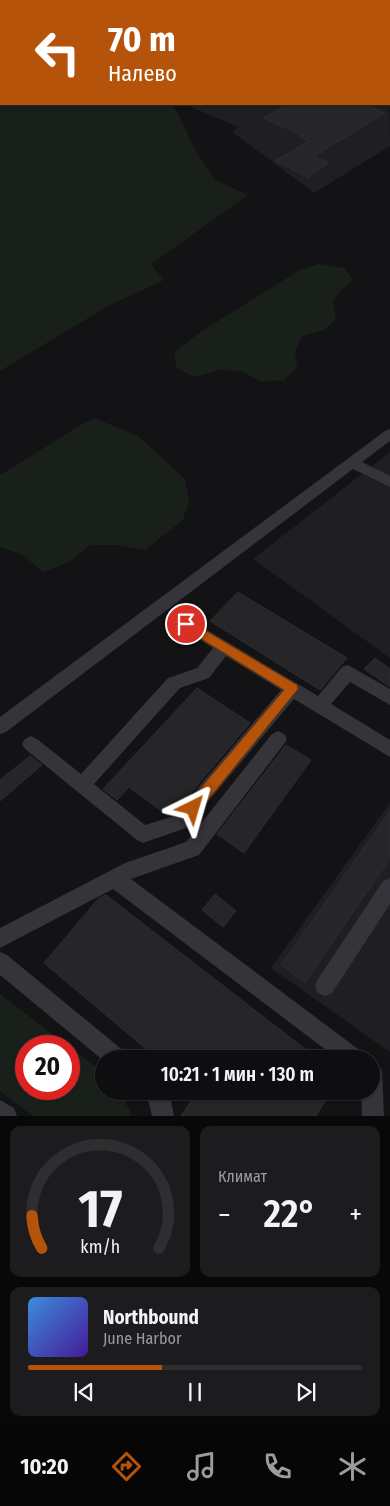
<!DOCTYPE html>
<html lang="ru">
<meta charset="utf-8">
<style>
body{margin:0;font-family:"Fira Sans Condensed",sans-serif;background:#1c1c1e;color:#f1f3f6;height:100vh;display:flex;flex-direction:column;font-size:19px;white-space:nowrap}
*{box-sizing:border-box;margin:0}
p{font-size:16px;color:#9b9c9f}
.icon{flex:none;width:28px;height:28px;fill:none;stroke:currentColor;stroke-width:2;stroke-linecap:round;stroke-linejoin:round}
.map{position:relative;height:1116px;overflow:hidden}
.side{display:flex;flex-direction:column;gap:10px;padding:10px;background:#080809;flex:1}
.side>*{flex:none}
.top-card{position:absolute;left:0px;top:0px;width:390px;height:105px;box-shadow:0 1px 4px #0004,0 0 0 1px #2e2e30;background:#b45309;color:#fff;overflow:hidden}
.speed{position:absolute;left:15px;top:1035px;display:flex;gap:10px;font-size:25px;font-weight:700;text-align:center}
.speed>*{display:grid;place-content:center;width:65px;height:65px;border-radius:50%;background:#0e0e10;box-shadow:0 1px 4px #0004,0 0 0 1px #2e2e30;line-height:1}
.speed .limit{border:8px solid #d22;background:#fff;color:#111}
.pin{position:absolute;display:grid;place-items:center;width:42px;height:42px;color:#fff;margin:-21px;border:2px solid #fff;border-radius:50%;box-shadow:0 1px 5px #0007}
.me{position:absolute;width:55px;margin:-28px;rotate:40deg;stroke-linejoin:round;filter:drop-shadow(0 0 4px #0008)}
.turn{display:flex;align-items:center;gap:18px;height:105px;padding:0 25px;font-size:22px}
.turn .icon{width:65px;height:65px;stroke-width:2.5}
.turn b{display:block;font-size:35px;line-height:42px}
.big{font-size:38px;font-weight:600;line-height:1.1}
.side .widget{flex:1;display:flex;flex-direction:column;justify-content:center;gap:8px;min-width:0;padding:0 18px;border-radius:10px;background:#1c1c1e}
.side .dial{align-items:center;gap:0}
.dial svg{height:130px;overflow:visible;fill:none;stroke:#2e2e30;stroke-width:7;stroke-linecap:round;text-anchor:middle}
.dial text{fill:#f1f3f6;stroke:none}
.song{display:flex;align-items:center;gap:15px}
.cover{width:60px;height:60px;border-radius:8px;background:linear-gradient(135deg,hsl(210 70% 55%),hsl(260 70% 35%))}
.played{height:5px;border-radius:2px;background:linear-gradient(90deg,#b45309 40%,#2e2e30 40%)}
.keys{display:flex;justify-content:space-around;direction:ltr}
.heat{display:flex;justify-content:space-between;align-items:center;font-size:28px;direction:ltr}
.side .tiles{flex:1;display:grid;gap:10px;grid-template-columns:1fr 1fr}
.widget:last-child{grid-column:span 2}
.trip{position:absolute;left:95px;top:1050px;width:285px;height:50px;border-radius:25px;background:#0e0e10;box-shadow:0 1px 4px #0004,0 0 0 1px #2e2e30;font-weight:600;line-height:50px;text-align:center}
.tab-bar{display:flex;height:80px;justify-content:space-around;align-items:center;background:#060606;color:#9b9c9f}
.tab-bar .icon{width:35px;height:35px}
.tab-bar .current{color:#b45309}
.tab-bar b{font-size:22px;color:#f1f3f6}
.map>svg:first-child{display:block}
</style>
<div class="map">
<svg width="390" height="1116" viewBox="0 0 390 1116">
<rect width="100%" height="100%" fill="#131315"/>
<g fill="#1f1f22">
<polygon points="389,40 390,146 314,193 232,132 239,127 184,104 389,104"/>
<polygon points="390,452 390,658 253,559"/>
<polygon points="390,803 390,1052 271,968"/>
</g>
<g fill="#19201a">
<polygon points="0,0 133,1 1,1 1,104 173,104 197,153 215,180 248,195 151,264 164,280 108,306 0,371"/>
<polygon points="319,264 344,268 353,280 340,291 333,303 336,319 324,330 302,336 295,351 297,367 284,380 261,382 242,371 219,370 195,377 177,368 174,352 205,329 300,270"/>
<path d="M 94,418 L 138,436 L 185,479 L 189,500 L 183,520 L 145,550 L 117,545 L 90,545 L 69,562 L 43,572 L 23,555 L 0,547 L 0,475 C 32,457 61,435 94,418 Z"/>
<polygon points="0,994 68,1046 26,1046 26,1089 69,1089 69,1047 104,1073 104,1091 120,1091 132,1116 33,1116 0,1091"/>
</g>
<g fill="#262629" stroke="#2d2d31">
<polygon points="288,104 364,104 385,113 314,156 329,163 308,177 275,161 309,141 299,137 302,135 263,118"/>
<polygon points="238,592 347,658 320,690 210,621"/>
<polygon points="375,658 390,669 390,687 364,669"/>
<polygon points="197,688 250,723 173,814 168,816 129,787 117,800 103,789"/>
<polygon points="286,745 311,760 244,853 217,834"/>
<polygon points="30,756 42,765 0,801 0,780"/>
<polygon points="390,811 390,858 305,983 281,965"/>
<polygon points="215,894 236,911 223,927 202,910"/>
<polygon points="106,895 318,1059 158,1059 44,963 99,898"/>
<polygon points="198,1091 331,1091 316,1116 181,1116"/>
</g>
<g fill="none" stroke-linecap="round" stroke-linejoin="round">
<g fill="#34343a" fill-rule="evenodd">
<polygon points="390,1 390,7 389,8 389,2"/>
<rect x="389" y="28" width="1" height="6"/>
<polygon points="390,429 390,441 362,462 390,476 390,487 353,469 6,732 0,734 0,717 385,431"/>
<path d="M 187,618 L 318,696 L 342,667 L 348,665 L 390,689 L 390,705 L 350,682 L 331,704 L 390,740 L 390,757 L 294,699 L 186,828 L 143,843 L 137,840 L 25,749 L 22,744 L 25,739 L 31,736 L 37,739 L 81,774 L 168,678 L 197,668 L 213,648 L 181,628 L 179,624 L 181,620 ZM 226,656 L 281,690 L 174,816 L 145,825 L 94,784 L 180,688 L 209,678 Z"/>
<polygon points="278,731 284,734 287,739 284,744 199,855 131,879 362,1052 365,1059 338,1059 113,889 0,948 0,928 125,863 186,842 272,734"/>
<polygon points="390,878 390,904 332,993 325,996 318,993 315,986 318,979 383,881"/>
<polygon points="0,952 7,955 125,1052 128,1059 104,1059 104,1061 0,975"/>
<polygon points="371,1061 378,1064 382,1071 384,1116 362,1116 361,1091 371,1091"/>
<polygon points="146,1091 169,1091 174,1116 152,1116"/>
<polygon points="0,1100 14,1108 17,1116 0,1116"/>
</g>
</g>
<polygon fill="#b45309" stroke="#753606" points="186,619 297,685 298,689 198,812 193,814 188,812 186,808 188,803 284,690 182,627 181,624 182,621"/>
</svg>
<div class="speed"><div class="limit">20</div></div>
<div class="pin" style="left:186px;top:624px;background:#d93025"><svg class="icon" aria-label="arrive" viewBox="0 0 24 24"><path d="M6 21V4h12l-3 4 3 4H6"/></svg></div>
<svg class="me" style="left:193px;top:808px" viewBox="-20 -20 40 40"><path d="M0-17L14 15 0 8-14 15z" fill="#b45309" stroke="#fff" stroke-width="4"/></svg>
<div class="trip">10:21 · 1 мин · 130 m</div>
<div class="top-card">
<div class="turn"><svg class="icon" aria-label="left" viewBox="0 0 24 24"><path d="M17 20v-9H6M10 6l-5 5 5 5"/></svg><div><b>70 m</b>Налево</div></div>
</div>
</div>
<section class="side">
<div class="tiles">
<div class="widget dial"><svg viewBox="0 0 100 80">
<path d="M14 69A42 42 0 1 1 86 69"/>
<path d="M14 69A42 42 0 0 1 8 49" stroke="#b45309"/>
<text x="50" y="56" font-size="32" font-weight="700">17</text>
<text x="50" y="72" font-size="11">km/h</text>
</svg></div>
<div class="widget"><p>Климат</p>
<div class="heat"><a>−</a><b class="big">22°</b><a>+</a></div>
</div>
<div class="widget">
<div class="song"><i class="cover"></i><div><b>Northbound</b><p>June Harbor</p></div></div>
<div class="played"></div>
<div class="keys"><svg class="icon" aria-label="previous" viewBox="0 0 24 24"><path d="M18 5L8 12l10 7zM5 5v14"/></svg><svg class="icon" aria-label="pause" viewBox="0 0 24 24"><path d="M8 5v14M16 5v14"/></svg><svg class="icon" aria-label="next" viewBox="0 0 24 24"><path d="M6 5l10 7-10 7zM19 5v14"/></svg></div>
</div>
</div>
</section>
<nav class="tab-bar">
<b>10:20</b>
<svg class="icon current" aria-label="directions" viewBox="0 0 24 24"><path d="M12 3l9 9-9 9-9-9zM9 14v-3h6M13 9l2 2-2 2"/></svg>
<svg class="icon" aria-label="music" viewBox="0 0 24 24"><path d="M9 18V5l10-2v13"/><circle cx="6" cy="18" r="3"/><circle cx="16" cy="16" r="3"/></svg>
<svg class="icon" aria-label="phone" viewBox="0 0 24 24"><path d="M5 4h4l2 5-3 2q2 4 5 5l2-3 5 2v4C11 20 4 13 5 4z"/></svg>
<svg class="icon" aria-label="climate" viewBox="0 0 24 24"><path d="M12 3v18M4 7l16 10M4 17L20 7"/></svg>
</nav>
